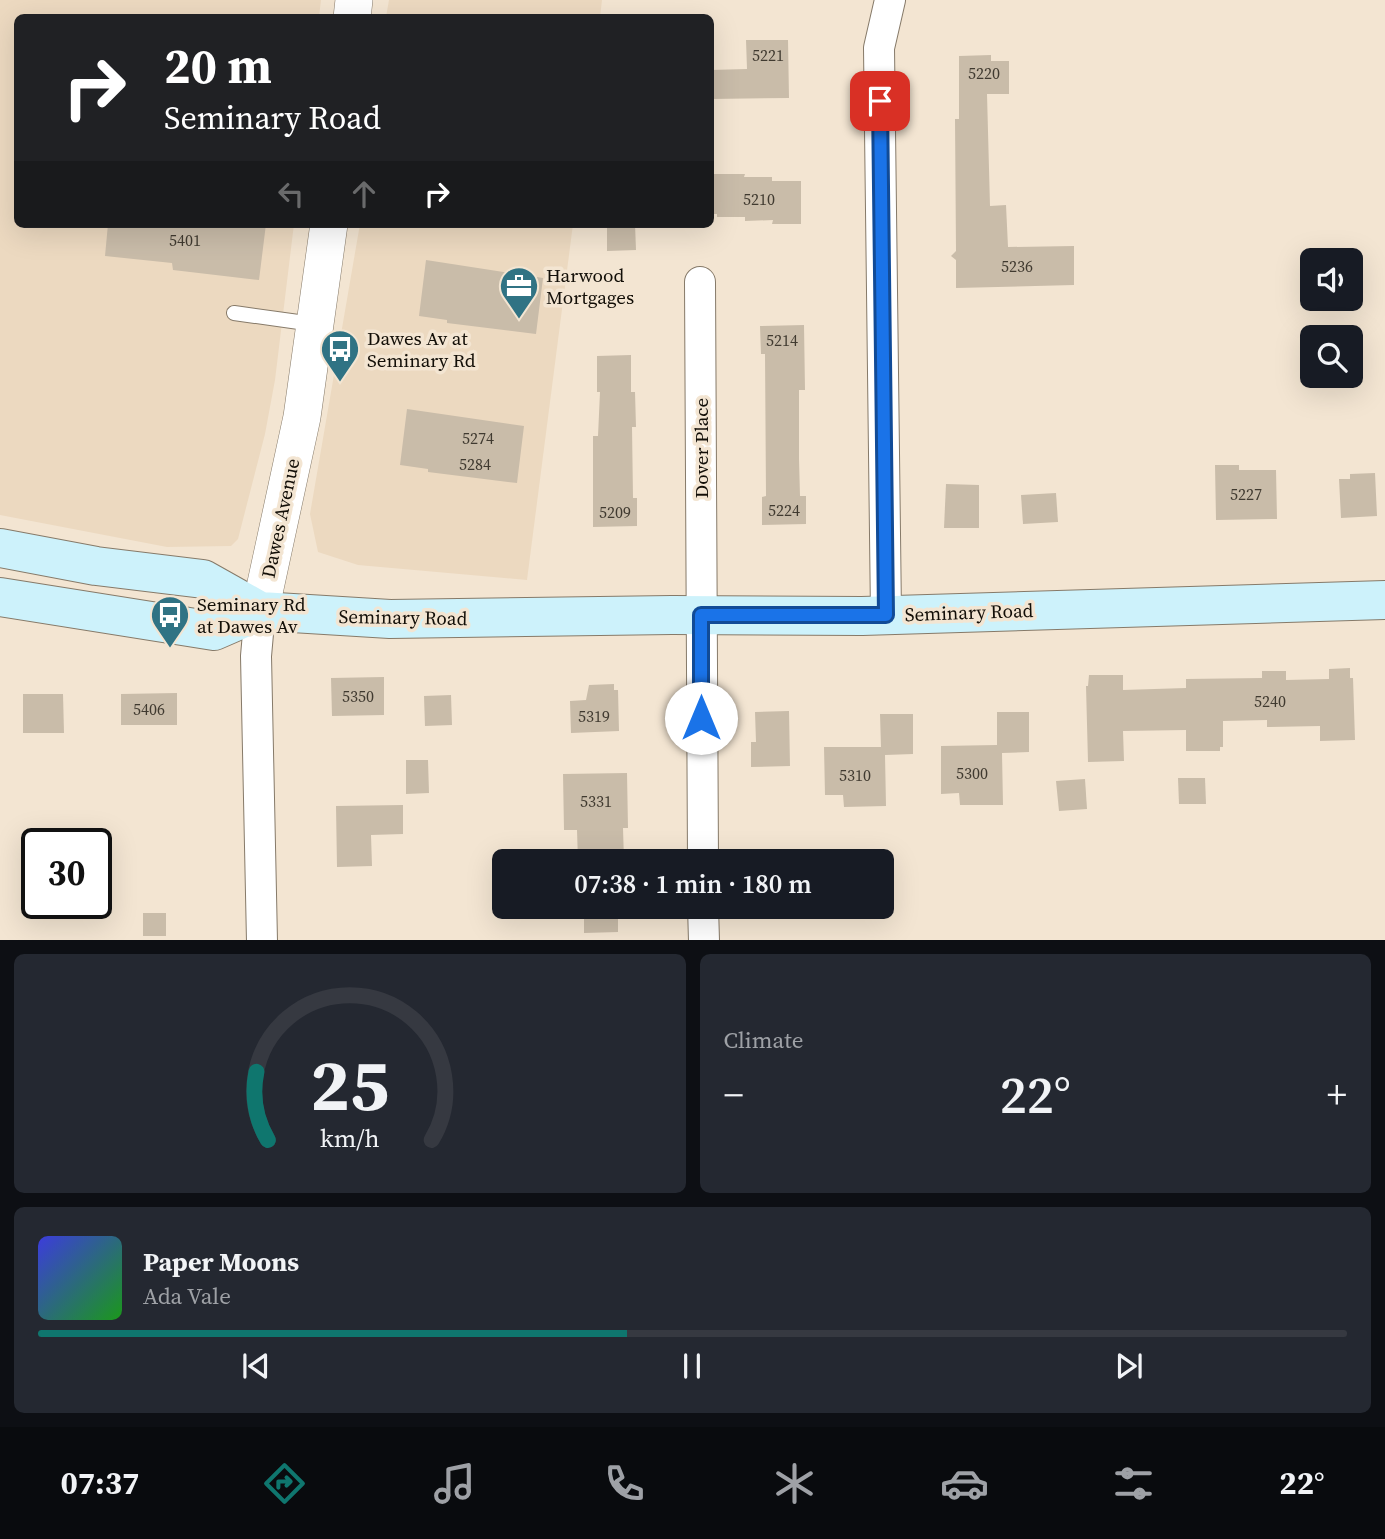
<!DOCTYPE html>
<meta charset="utf-8">
<style>
body{margin:0;font-family:"Source Serif 4",serif;background:#242831;color:#f1f3f6;height:100vh;display:flex;flex-direction:column;font-size:26px;white-space:nowrap}
*{box-sizing:border-box;margin:0}
p{font-size:23px;color:#9ea1a6}
.icon{flex:none;width:38px;height:38px;fill:none;stroke:currentColor;stroke-width:2;stroke-linecap:round;stroke-linejoin:round}
.map{position:relative;height:940px;overflow:hidden}
.details{display:flex;flex-direction:column;gap:14px;padding:14px;background:#0d0f14;flex:1}
.details>*{flex:none}
.top-card{position:absolute;left:14px;top:14px;width:700px;height:214px;border-radius:10px;box-shadow:0 7px 28px #0002;background:#202124;color:#fff;overflow:hidden}
.controls{position:absolute;left:1300px;top:248px;display:grid;gap:14px}
.controls a{display:grid;place-items:center;width:63px;height:63px;border-radius:10px;background:#171b24;box-shadow:0 7px 28px #0002;font-size:35px}
.speed{position:absolute;left:21px;top:828px;display:flex;gap:14px;font-size:35px;font-weight:700;text-align:center}
.speed>*{display:grid;place-content:center;width:91px;height:91px;border-radius:50%;background:#171b24;box-shadow:0 7px 28px #0002;line-height:1}
.speed .limit{border:4px solid #111;border-radius:10px;background:#fff;color:#111}
.pin{position:absolute;display:grid;place-items:center;width:60px;height:60px;color:#fff;margin:-30px;border-radius:14px;box-shadow:0 4px 10px #0006}
.me{position:absolute;width:77px;margin:-38px;rotate:0deg;stroke-linejoin:round;filter:drop-shadow(0 0 5px #0008)}
.turn{display:flex;align-items:center;gap:24px;height:147px;padding:0 35px;font-size:32px}
.turn .icon{width:91px;height:91px;stroke-width:2.5}
.turn b{display:block;font-size:49px;line-height:60px}
.lanes{display:flex;align-items:center;height:66px;padding:0 35px;background:#0003;justify-content:center;gap:35px;direction:ltr}
.lanes .off{opacity:.35}
.big{font-size:52px;font-weight:600;line-height:1.1}
.details .widget{flex:1;display:flex;flex-direction:column;justify-content:center;gap:10px;min-width:0;padding:0 24px;border-radius:10px;background:#242831}
.details .dial{align-items:center;gap:0}
.dial svg{height:182px;overflow:visible;fill:none;stroke:#363941;stroke-width:7;stroke-linecap:round;text-anchor:middle}
.dial text{fill:#f1f3f6;stroke:none}
.song{display:flex;align-items:center;gap:21px}
.cover{width:84px;height:84px;border-radius:10px;background:linear-gradient(135deg,hsl(240 70% 55%),hsl(120 70% 35%))}
.played{height:7px;border-radius:4px;background:linear-gradient(90deg,#0f766e 45%,#363941 45%)}
.keys{display:flex;justify-content:space-around;direction:ltr}
.heat{display:flex;justify-content:space-between;align-items:center;font-size:38px;direction:ltr}
.details .tiles{flex:1;display:grid;gap:14px;grid-template-columns:1fr 1fr}
.widget:last-child{grid-column:span 2}
.trip{position:absolute;left:492px;top:849px;width:402px;height:70px;border-radius:10px;background:#171b24;box-shadow:0 7px 28px #0002;font-weight:600;line-height:70px;text-align:center}
.dock{display:flex;height:112px;justify-content:space-around;align-items:center;background:#090b0e;color:#9ea1a6}
.dock .icon{width:49px;height:49px}
.dock .active{color:#0f766e}
.dock b{font-size:32px;color:#f1f3f6}
.map>svg:first-child{display:block}
</style>
<div class="map">
<svg width="1385" height="941" viewBox="0 0 1385 941">
<rect width="100%" height="100%" fill="#f3e5d2"/>
<g fill="#ecd9c0">
<polygon points="0,0 321,0 319,17 18,18 18,224 294,224 275,380 265,434 238,539 231,546 167,547 0,515"/>
<polygon points="389,0 602,0 600,17 386,17"/>
<polygon points="360,224 573,224 527,580 358,565 318,552 310,514"/>
</g>
<g fill="#c9bca9">
<polygon points="746,40 788,40 789,98 710,99 710,70 747,69"/>
<polygon points="991,55 991,61 1009,61 1009,94 987,94 990,206 1006,205 1008,247 1074,246 1074,285 956,288 956,260 951,256 956,251 955,119 959,119 959,56"/>
<polygon points="710,174 745,174 744,177 772,177 772,181 801,181 801,224 772,224 773,220 745,221 745,217 717,217 717,214 710,214"/>
<polygon points="108,224 266,224 259,280 173,270 172,263 105,256"/>
<polygon points="607,224 635,224 636,250 607,251"/>
<polygon points="426,260 543,278 536,334 447,323 447,320 419,316"/>
<polygon points="804,325 805,390 799,390 799,459 800,496 806,496 806,524 762,525 762,497 766,496 765,354 761,354 760,326"/>
<polygon points="631,355 631,392 635,392 636,427 632,427 633,498 637,498 637,526 593,527 593,436 598,436 600,392 597,392 597,356"/>
<polygon points="407,409 524,426 517,483 428,472 428,469 400,465"/>
<polygon points="1215,465 1239,465 1239,470 1276,470 1277,519 1216,520"/>
<polygon points="1375,473 1377,516 1341,518 1339,479 1350,479 1350,474"/>
<polygon points="946,484 979,485 979,528 944,528"/>
<polygon points="1056,493 1058,522 1023,524 1021,495"/>
<polygon points="1350,668 1350,678 1353,678 1355,740 1320,741 1320,726 1267,727 1267,720 1223,721 1223,747 1220,747 1220,751 1186,751 1186,730 1123,731 1124,761 1088,762 1086,686 1088,686 1089,675 1123,675 1123,690 1186,688 1186,679 1262,678 1262,671 1286,671 1286,680 1329,679 1329,669"/>
<polygon points="384,677 384,715 332,716 331,678"/>
<polygon points="614,684 614,690 618,690 619,731 571,733 570,701 586,700 589,685"/>
<polygon points="177,693 177,725 121,725 121,694"/>
<polygon points="23,694 63,694 64,733 23,733"/>
<polygon points="451,695 452,725 425,726 424,696"/>
<polygon points="789,711 790,766 751,767 751,742 756,742 755,712"/>
<polygon points="997,712 1029,712 1029,752 1002,753 1003,805 960,805 959,793 941,794 941,746 997,745"/>
<polygon points="880,714 913,714 913,754 885,755 886,806 844,807 843,795 825,795 824,747 881,747"/>
<polygon points="406,760 428,760 429,793 406,794"/>
<polygon points="627,773 628,828 623,828 624,861 578,861 577,830 564,830 563,774"/>
<polygon points="1178,778 1205,778 1206,804 1179,804"/>
<polygon points="1085,779 1087,809 1059,811 1056,781"/>
<polygon points="403,805 403,834 371,835 372,866 337,867 336,806"/>
<polygon points="584,906 618,906 618,932 584,933"/>
<rect x="143" y="913" width="23" height="23"/>
</g>
<g fill="none" stroke-linecap="round" stroke-linejoin="round">
<g stroke="#867a69" stroke-width="16">
<polyline id="service" points="234,313 313,324"/>
</g>
<g stroke="#867a69" stroke-width="32">
<g id="minor">
<polyline points="700,282 703,861"/>
<polyline points="260,611 256,656 262,941"/>
<polyline points="886,615 879,48 890,0"/>
<polyline points="703,906 704,941"/>
</g>
</g>
<g stroke="#867a69" stroke-width="38">
<g id="tertiary">
<polyline points="352,18 354,0"/>
<polyline points="260,611 302,417 329,224"/>
</g>
</g>
<g stroke="#867a69" stroke-width="40">
<g id="secondary">
<polyline points="0,548 96,566 203,579 260,611 390,619 672,615 862,616 1385,600"/>
<polyline points="0,597 214,631 260,611"/>
</g>
</g>
<use href="#service" stroke="#fff" stroke-width="14"/>
<use href="#minor" stroke="#fff" stroke-width="30"/>
<use href="#tertiary" stroke="#fff" stroke-width="37"/>
<use href="#secondary" stroke="#cdf2fb" stroke-width="38"/>
</g>
<g fill="none" stroke-linecap="round" stroke-linejoin="round">
<g stroke="#114b97" stroke-width="18">
<polyline id="route" points="701,718 701,615 886,615 880,101"/>
</g>
<use href="#route" stroke="#1a73e8" stroke-width="12"/>
</g>
<defs>
<g id="office-pin" transform="scale(2.0125)"><path d="M0 17L-7.5 6A9.5 9.5 0 1 1 7.5 6Z" fill="#307384" stroke="#f3e5d2"/><path d="M-6-3h4V-5.5h4V-3h4V5H-6ZM-1-4.5V-3h2v-1.5ZM-6 0V1H6V0Z" fill="#fff"/></g>
<g id="bus-pin" transform="scale(2.0125)"><path d="M0 17L-7.5 6A9.5 9.5 0 1 1 7.5 6Z" fill="#307384" stroke="#f3e5d2"/><path d="M-5-6H5V4H4V6H2V4H-2V6H-4V4H-5ZM-3.5-4V0h7V-4ZM-3.5 1.2v1.5H-2V1.2ZM2 1.2v1.5H3.5V1.2Z" fill="#fff"/></g>
</defs>
<g fill-rule="evenodd">
<use href="#office-pin" x="519" y="286"/>
<use href="#bus-pin" x="340" y="349"/>
<use href="#bus-pin" x="170" y="615"/>
</g>
<g text-anchor="middle" stroke-width="7" stroke-linejoin="round" paint-order="stroke">
<g font-size="16" fill="#403a30">
<text x="768" y="61">5221</text>
<text x="984" y="79">5220</text>
<text x="759" y="205">5210</text>
<text x="185" y="246">5401</text>
<text x="1017" y="272">5236</text>
<text x="782" y="346">5214</text>
<text x="478" y="444">5274</text>
<text x="475" y="470">5284</text>
<text x="1246" y="500">5227</text>
<text x="784" y="516">5224</text>
<text x="615" y="518">5209</text>
<text x="358" y="702">5350</text>
<text x="1270" y="707">5240</text>
<text x="149" y="715">5406</text>
<text x="594" y="722">5319</text>
<text x="972" y="779">5300</text>
<text x="855" y="781">5310</text>
<text x="596" y="807">5331</text>
</g>
<g font-size="19" fill="#120e07" stroke="#f3e5d2" text-anchor="start">
<text x="546" y="282">Harwood<tspan x="546" dy="22">Mortgages</tspan></text>
<text x="367" y="345">Dawes Av at<tspan x="367" dy="22">Seminary Rd</tspan></text>
<text x="197" y="611">Seminary Rd<tspan x="197" dy="22">at Dawes Av</tspan></text>
</g>
<g font-size="19" fill="#120e07" stroke="#f3e5d2">
<text transform="translate(701 448) rotate(-90)" y="7">Dover Place</text>
<text transform="translate(280 518) rotate(-78)" y="7">Dawes Avenue</text>
<text transform="translate(969 612) rotate(-2)" y="7">Seminary Road</text>
<text transform="translate(403 617) rotate(1)" y="7">Seminary Road</text>
</g>
</g>
</svg>
<div class="controls">
<a><svg class="icon" aria-label="sound" viewBox="0 0 24 24"><path d="M4 9h4l5-4v14l-5-4H4zM17 9q2 3 0 6"/></svg></a>
<a><svg class="icon" aria-label="search" viewBox="0 0 24 24"><circle cx="10" cy="10" r="6"/><path d="M15 15l6 6"/></svg></a>
</div>
<div class="speed"><div class="limit">30</div></div>
<div class="pin" style="left:880px;top:101px;background:#d93025"><svg class="icon" aria-label="arrive" viewBox="0 0 24 24"><path d="M6 21V4h12l-3 4 3 4H6"/></svg></div>
<svg class="me" style="left:701px;top:718px" viewBox="-20 -20 40 40"><circle r="19" fill="#fff"/><path d="M0-13L10 11 0 6-10 11z" fill="#1a73e8"/></svg>
<div class="trip">07:38 · 1 min · 180 m</div>
<div class="top-card">
<div class="turn"><svg class="icon" aria-label="right" viewBox="0 0 24 24"><path d="M7 20v-9h11M14 6l5 5-5 5"/></svg><div><b>20 m</b>Seminary Road</div></div>
<div class="lanes"><svg class="icon off" aria-label="left" viewBox="0 0 24 24"><path d="M17 20v-9H6M10 6l-5 5 5 5"/></svg><svg class="icon off" aria-label="ahead" viewBox="0 0 24 24"><path d="M12 20V5M6 11l6-6 6 6"/></svg><svg class="icon" aria-label="right" viewBox="0 0 24 24"><path d="M7 20v-9h11M14 6l5 5-5 5"/></svg></div>
</div>
</div>
<section class="details">
<div class="tiles">
<div class="widget dial"><svg viewBox="0 0 100 80">
<path d="M14 69A42 42 0 1 1 86 69"/>
<path d="M14 69A42 42 0 0 1 9 39" stroke="#0f766e"/>
<text x="50" y="56" font-size="32" font-weight="700">25</text>
<text x="50" y="72" font-size="11">km/h</text>
</svg></div>
<div class="widget"><p>Climate</p>
<div class="heat"><a>−</a><b class="big">22°</b><a>+</a></div>
</div>
<div class="widget">
<div class="song"><i class="cover"></i><div><b>Paper Moons</b><p>Ada Vale</p></div></div>
<div class="played"></div>
<div class="keys"><svg class="icon" aria-label="previous" viewBox="0 0 24 24"><path d="M18 5L8 12l10 7zM5 5v14"/></svg><svg class="icon" aria-label="pause" viewBox="0 0 24 24"><path d="M8 5v14M16 5v14"/></svg><svg class="icon" aria-label="next" viewBox="0 0 24 24"><path d="M6 5l10 7-10 7zM19 5v14"/></svg></div>
</div>
</div>
</section>
<nav class="dock">
<b>07:37</b>
<svg class="icon active" aria-label="directions" viewBox="0 0 24 24"><path d="M12 3l9 9-9 9-9-9zM9 14v-3h6M13 9l2 2-2 2"/></svg>
<svg class="icon" aria-label="music" viewBox="0 0 24 24"><path d="M9 18V5l10-2v13"/><circle cx="6" cy="18" r="3"/><circle cx="16" cy="16" r="3"/></svg>
<svg class="icon" aria-label="phone" viewBox="0 0 24 24"><path d="M5 4h4l2 5-3 2q2 4 5 5l2-3 5 2v4C11 20 4 13 5 4z"/></svg>
<svg class="icon" aria-label="climate" viewBox="0 0 24 24"><path d="M12 3v18M4 7l16 10M4 17L20 7"/></svg>
<svg class="icon" aria-label="car" viewBox="0 0 24 24"><path d="M5 17H2v-5l4-1 3-4h7l3 4 3 1v5h-3M9 17h6M6 11h13"/><circle cx="7" cy="17" r="2"/><circle cx="17" cy="17" r="2"/></svg>
<svg class="icon" aria-label="filters" viewBox="0 0 24 24"><path d="M4 7h16M4 17h16"/><circle cx="9" cy="7" r="2"/><circle cx="15" cy="17" r="2"/></svg>
<b>22°</b>
</nav>
